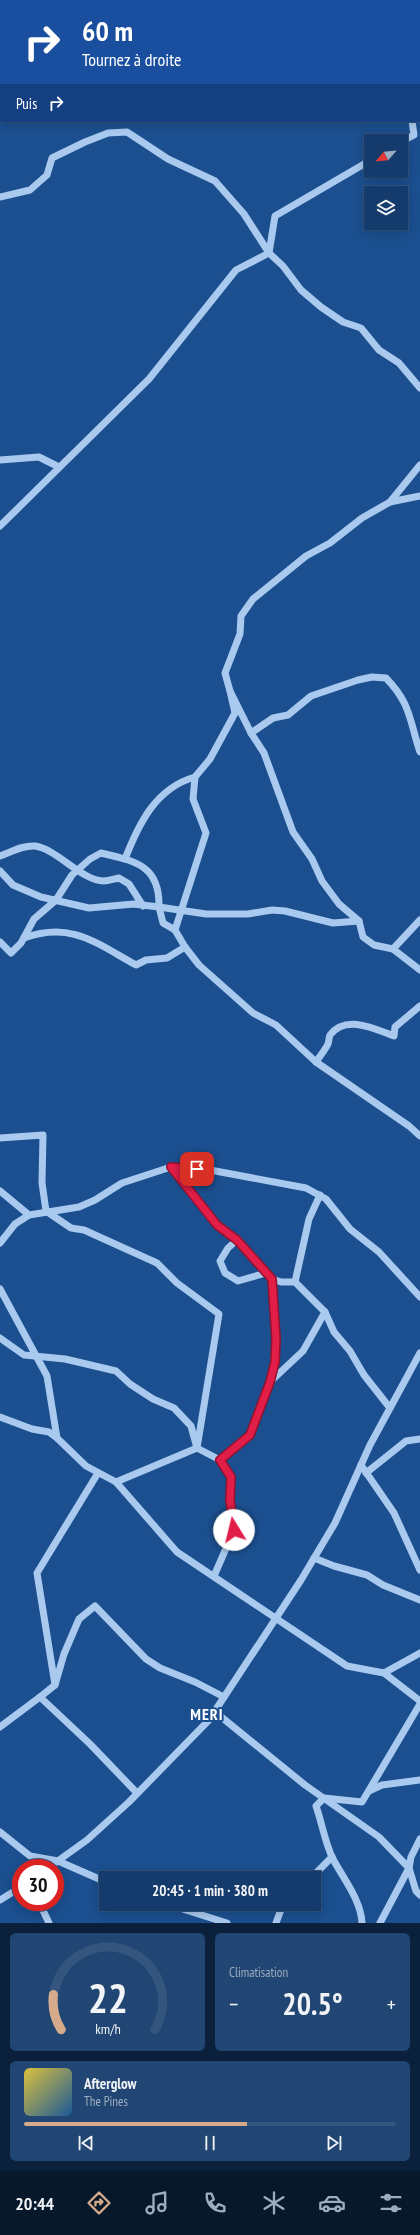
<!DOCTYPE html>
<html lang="fr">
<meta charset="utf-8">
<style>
body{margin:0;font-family:"PT Sans Narrow",sans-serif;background:#214673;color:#f1f3f6;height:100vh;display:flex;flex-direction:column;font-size:15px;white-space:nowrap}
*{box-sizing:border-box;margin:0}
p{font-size:13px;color:#9dadc1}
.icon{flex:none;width:22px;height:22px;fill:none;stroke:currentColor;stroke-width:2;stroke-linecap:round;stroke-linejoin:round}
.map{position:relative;height:1923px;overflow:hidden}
.side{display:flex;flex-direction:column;gap:10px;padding:10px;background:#0b203b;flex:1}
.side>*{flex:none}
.top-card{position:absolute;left:0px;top:0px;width:420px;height:122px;box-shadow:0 2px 10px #0003,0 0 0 1px #33557e;background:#1a4fa0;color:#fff;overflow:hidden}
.needle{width:26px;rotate:243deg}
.fabs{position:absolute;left:364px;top:134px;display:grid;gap:8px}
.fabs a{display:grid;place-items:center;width:44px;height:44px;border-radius:0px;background:#143b6b;box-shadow:0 2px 10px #0003,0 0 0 1px #33557e;font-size:20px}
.speed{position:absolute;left:12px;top:1859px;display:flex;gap:8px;font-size:20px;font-weight:700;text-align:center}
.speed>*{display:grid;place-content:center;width:52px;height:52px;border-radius:50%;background:#143b6b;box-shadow:0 2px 10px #0003,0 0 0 1px #33557e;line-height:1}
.speed .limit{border:6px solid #d22;background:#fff;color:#111}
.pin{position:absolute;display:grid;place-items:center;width:34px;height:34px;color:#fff;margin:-17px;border-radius:8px;box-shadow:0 2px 6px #0006}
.me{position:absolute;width:44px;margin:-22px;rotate:351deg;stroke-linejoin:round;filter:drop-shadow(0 0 3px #0008)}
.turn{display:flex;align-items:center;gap:14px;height:84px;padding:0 16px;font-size:18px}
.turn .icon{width:52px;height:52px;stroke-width:2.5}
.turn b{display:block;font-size:28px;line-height:34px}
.then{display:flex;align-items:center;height:38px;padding:0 16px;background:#0003;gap:8px;font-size:15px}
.big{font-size:30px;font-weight:600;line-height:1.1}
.side .card{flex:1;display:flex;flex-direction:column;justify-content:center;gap:6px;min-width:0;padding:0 14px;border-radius:6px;background:#214673}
.side .dial{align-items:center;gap:0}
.dial svg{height:104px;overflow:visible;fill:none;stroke:#33557e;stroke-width:7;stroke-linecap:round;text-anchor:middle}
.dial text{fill:#f1f3f6;stroke:none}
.song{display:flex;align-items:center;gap:12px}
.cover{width:48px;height:48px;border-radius:6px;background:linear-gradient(135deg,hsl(50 70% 55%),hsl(210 70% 35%))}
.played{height:4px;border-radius:2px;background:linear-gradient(90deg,#d6ab8b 60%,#33557e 60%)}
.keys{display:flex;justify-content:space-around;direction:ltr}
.heat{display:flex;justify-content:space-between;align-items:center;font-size:22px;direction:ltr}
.side .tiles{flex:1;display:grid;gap:10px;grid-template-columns:1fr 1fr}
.card:last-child{grid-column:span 2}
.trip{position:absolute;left:99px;top:1871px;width:222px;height:40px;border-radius:0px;background:#143b6b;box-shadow:0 2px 10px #0003,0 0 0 1px #33557e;font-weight:600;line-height:40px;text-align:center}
.menu{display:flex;height:64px;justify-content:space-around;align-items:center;background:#08182b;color:#9dadc1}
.menu .icon{width:28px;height:28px}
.menu .current{color:#d6ab8b}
.menu b{font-size:18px;color:#f1f3f6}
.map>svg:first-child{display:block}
</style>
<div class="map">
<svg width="420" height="1923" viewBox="0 0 420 1923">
<rect width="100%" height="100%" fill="#1b4f8f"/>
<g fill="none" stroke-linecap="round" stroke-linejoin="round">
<g stroke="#a9c9ee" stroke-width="7">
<polyline points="395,0 396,1"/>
<polyline points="419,15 420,15"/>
<polyline points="419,54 420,53"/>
<polyline points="401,142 414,135 412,121"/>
<polyline points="0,197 30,190 47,175 52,158 85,142 108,133 127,132 168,159 215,181 244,214 269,253 283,266 301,290 321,307 343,322 361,328 379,350 399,363 420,388"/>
<polyline points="0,460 39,457 59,467"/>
<polyline points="420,465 390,502 420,496"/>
<polyline points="0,526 149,379 236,270 269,253 275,216 371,160"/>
<polyline points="230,691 225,673 240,634 241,616 253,599 306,556 330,543 362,518 390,502"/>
<path d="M 251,733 L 273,718 L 288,715 L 311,696 L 358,680 L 372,677 L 386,678 C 411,704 409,719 420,752"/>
<path d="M 0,856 C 11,852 23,845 35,846 C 57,849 82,881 104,881 C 108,881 114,879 119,878 L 129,884 L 143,906"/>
<path d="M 125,859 C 139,823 156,788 195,777"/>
<polyline points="0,871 13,885 41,897 89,908 134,904 159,907 163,923 175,930 185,947 199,965 253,1013 276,1025 316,1062 409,1126 420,1136"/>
<polyline points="420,920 393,949 420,970"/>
<polyline points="175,930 206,833 193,799 195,777 210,759 235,713 230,691 251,733 264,753 293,832 312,859 322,881 339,904 359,921 363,937 374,945 393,949"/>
<path d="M 24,938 C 71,921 96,943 136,965 L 146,960 L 167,958 L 185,947"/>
<path d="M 0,942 L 11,953 L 21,943 L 34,919 L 56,900 L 72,875 L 90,859 L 101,853 C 135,861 160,865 159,907 L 206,914 L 248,914 L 272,910 L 285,911 L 333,923 L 359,921"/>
<path d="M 316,1062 C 320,1056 325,1050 328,1044 C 329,1041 329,1037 330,1035 C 346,1014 375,1029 394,1036 L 395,1027 L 420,1006"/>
<polyline points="0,1138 43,1135 42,1183 46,1211 71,1228 84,1230 157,1263 177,1283 219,1314 197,1448 116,1482"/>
<polyline points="171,1167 217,1225 237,1240 272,1279 281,1282 295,1282 325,1312 303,1351 270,1382 250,1435 220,1460 231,1477 230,1500 234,1530 214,1576"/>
<polyline points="0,1191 29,1215"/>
<polyline points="237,1240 228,1248 220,1261 225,1273 238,1281 266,1273"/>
<polyline points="0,1243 15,1224 29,1215 79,1207 95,1200 122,1183 171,1167 210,1170 306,1188 326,1199 350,1229 379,1252 420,1297"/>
<polyline points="295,1282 309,1219 320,1195"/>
<polyline points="0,1289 47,1376 57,1438 86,1466 116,1482 177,1552 347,1666 384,1673 420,1653"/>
<polyline points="325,1312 334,1332 350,1351 364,1375 390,1408"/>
<polyline points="0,1338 24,1355 65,1359 116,1371 130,1384 153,1399 174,1408 191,1426 197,1448 220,1460"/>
<path d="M 270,1382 C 279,1348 274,1313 272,1279"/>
<polyline points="0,1417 32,1429 49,1432 57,1438"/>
<polyline points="361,1465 394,1513 420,1570"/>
<polyline points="366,1473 406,1441 420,1439"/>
<polyline points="314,1558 334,1566 367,1575 383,1585 420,1600"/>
<polyline points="384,1673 420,1701"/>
<polyline points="55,1685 64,1654 79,1619 95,1606 146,1659 160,1668 195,1682 224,1697"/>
<polyline points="40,1697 55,1685 37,1573 98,1473"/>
<polyline points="214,1711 305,1785 379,1837 409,1868 411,1857 420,1839"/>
<polyline points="0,1727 40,1697 90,1744 137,1793"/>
<polyline points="369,1791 382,1785 420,1780"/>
<polyline points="0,1832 30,1856 58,1861 106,1882"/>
<polyline points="48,1868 87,1840 129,1802 209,1720 301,1580 335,1523 370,1445 420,1353"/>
<polyline points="311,1878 332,1857"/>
<polyline points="0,1900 21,1887"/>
<polyline points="39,1902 49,1923"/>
<polyline points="167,1904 227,1923"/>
<polyline points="276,1923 283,1904"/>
<path d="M 362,1923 C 361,1900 343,1878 333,1859 C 325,1843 322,1823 316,1806 L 324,1798 L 362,1802 L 420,1704"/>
<polyline points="380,1923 409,1868 416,1891 420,1895"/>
</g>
</g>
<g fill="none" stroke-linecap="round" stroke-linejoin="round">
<g stroke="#92132f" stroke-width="10">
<polyline id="route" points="197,1169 171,1167 217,1225 237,1240 272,1279 276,1339 275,1362 270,1382 250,1435 220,1460 231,1477 230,1500 234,1530"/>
</g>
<use href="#route" stroke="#e11d48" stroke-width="7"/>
</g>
<g text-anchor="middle" stroke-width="4" stroke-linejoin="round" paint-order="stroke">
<g font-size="16" font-weight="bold" letter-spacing="1" fill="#fff" stroke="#1b4f8f">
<text x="207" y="1720">MERI</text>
</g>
</g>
</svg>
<div class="fabs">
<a><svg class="needle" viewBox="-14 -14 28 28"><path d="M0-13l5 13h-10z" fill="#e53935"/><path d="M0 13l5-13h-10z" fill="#9dadc1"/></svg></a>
<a><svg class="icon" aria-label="layers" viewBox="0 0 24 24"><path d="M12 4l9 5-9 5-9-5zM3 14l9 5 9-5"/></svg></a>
</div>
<div class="speed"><div class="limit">30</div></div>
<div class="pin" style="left:197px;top:1169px;background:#d93025"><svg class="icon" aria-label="arrive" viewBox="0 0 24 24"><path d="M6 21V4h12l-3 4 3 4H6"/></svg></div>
<svg class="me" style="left:234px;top:1530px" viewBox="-20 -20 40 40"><circle r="19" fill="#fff"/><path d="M0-13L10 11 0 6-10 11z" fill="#e11d48"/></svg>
<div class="trip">20:45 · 1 min · 380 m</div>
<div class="top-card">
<div class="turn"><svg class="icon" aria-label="right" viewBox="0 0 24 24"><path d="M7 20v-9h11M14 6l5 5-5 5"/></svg><div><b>60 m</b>Tournez à droite</div></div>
<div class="then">Puis<svg class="icon" aria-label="right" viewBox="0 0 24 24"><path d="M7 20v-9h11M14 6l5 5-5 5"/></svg></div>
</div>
</div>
<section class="side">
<div class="tiles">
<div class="card dial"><svg viewBox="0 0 100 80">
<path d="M14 69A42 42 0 1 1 86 69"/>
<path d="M14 69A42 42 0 0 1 8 42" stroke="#d6ab8b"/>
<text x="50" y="56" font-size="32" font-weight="700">22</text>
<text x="50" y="72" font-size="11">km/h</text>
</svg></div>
<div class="card"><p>Climatisation</p>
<div class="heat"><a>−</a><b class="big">20.5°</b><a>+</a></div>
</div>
<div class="card">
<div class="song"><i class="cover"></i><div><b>Afterglow</b><p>The Pines</p></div></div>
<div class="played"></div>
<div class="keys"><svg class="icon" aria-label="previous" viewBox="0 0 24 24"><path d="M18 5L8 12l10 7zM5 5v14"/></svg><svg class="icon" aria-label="pause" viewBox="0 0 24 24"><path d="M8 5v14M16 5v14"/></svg><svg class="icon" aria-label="next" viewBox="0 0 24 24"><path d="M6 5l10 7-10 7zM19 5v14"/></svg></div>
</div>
</div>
</section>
<nav class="menu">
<b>20:44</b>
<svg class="icon current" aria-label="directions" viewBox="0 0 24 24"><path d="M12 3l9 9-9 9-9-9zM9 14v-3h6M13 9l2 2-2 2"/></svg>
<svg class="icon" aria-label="music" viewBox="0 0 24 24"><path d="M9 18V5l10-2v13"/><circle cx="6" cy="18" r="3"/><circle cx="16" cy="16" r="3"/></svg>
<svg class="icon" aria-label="phone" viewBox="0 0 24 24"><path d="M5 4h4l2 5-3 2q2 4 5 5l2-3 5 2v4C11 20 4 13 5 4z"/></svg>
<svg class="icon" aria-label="climate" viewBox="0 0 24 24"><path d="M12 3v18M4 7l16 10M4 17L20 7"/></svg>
<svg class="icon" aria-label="car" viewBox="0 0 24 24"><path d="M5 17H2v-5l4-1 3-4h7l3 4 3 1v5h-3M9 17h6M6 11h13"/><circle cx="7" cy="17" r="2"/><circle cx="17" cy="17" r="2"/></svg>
<svg class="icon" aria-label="filters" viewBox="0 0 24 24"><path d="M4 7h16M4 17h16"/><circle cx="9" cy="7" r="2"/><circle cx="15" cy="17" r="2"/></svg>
</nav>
